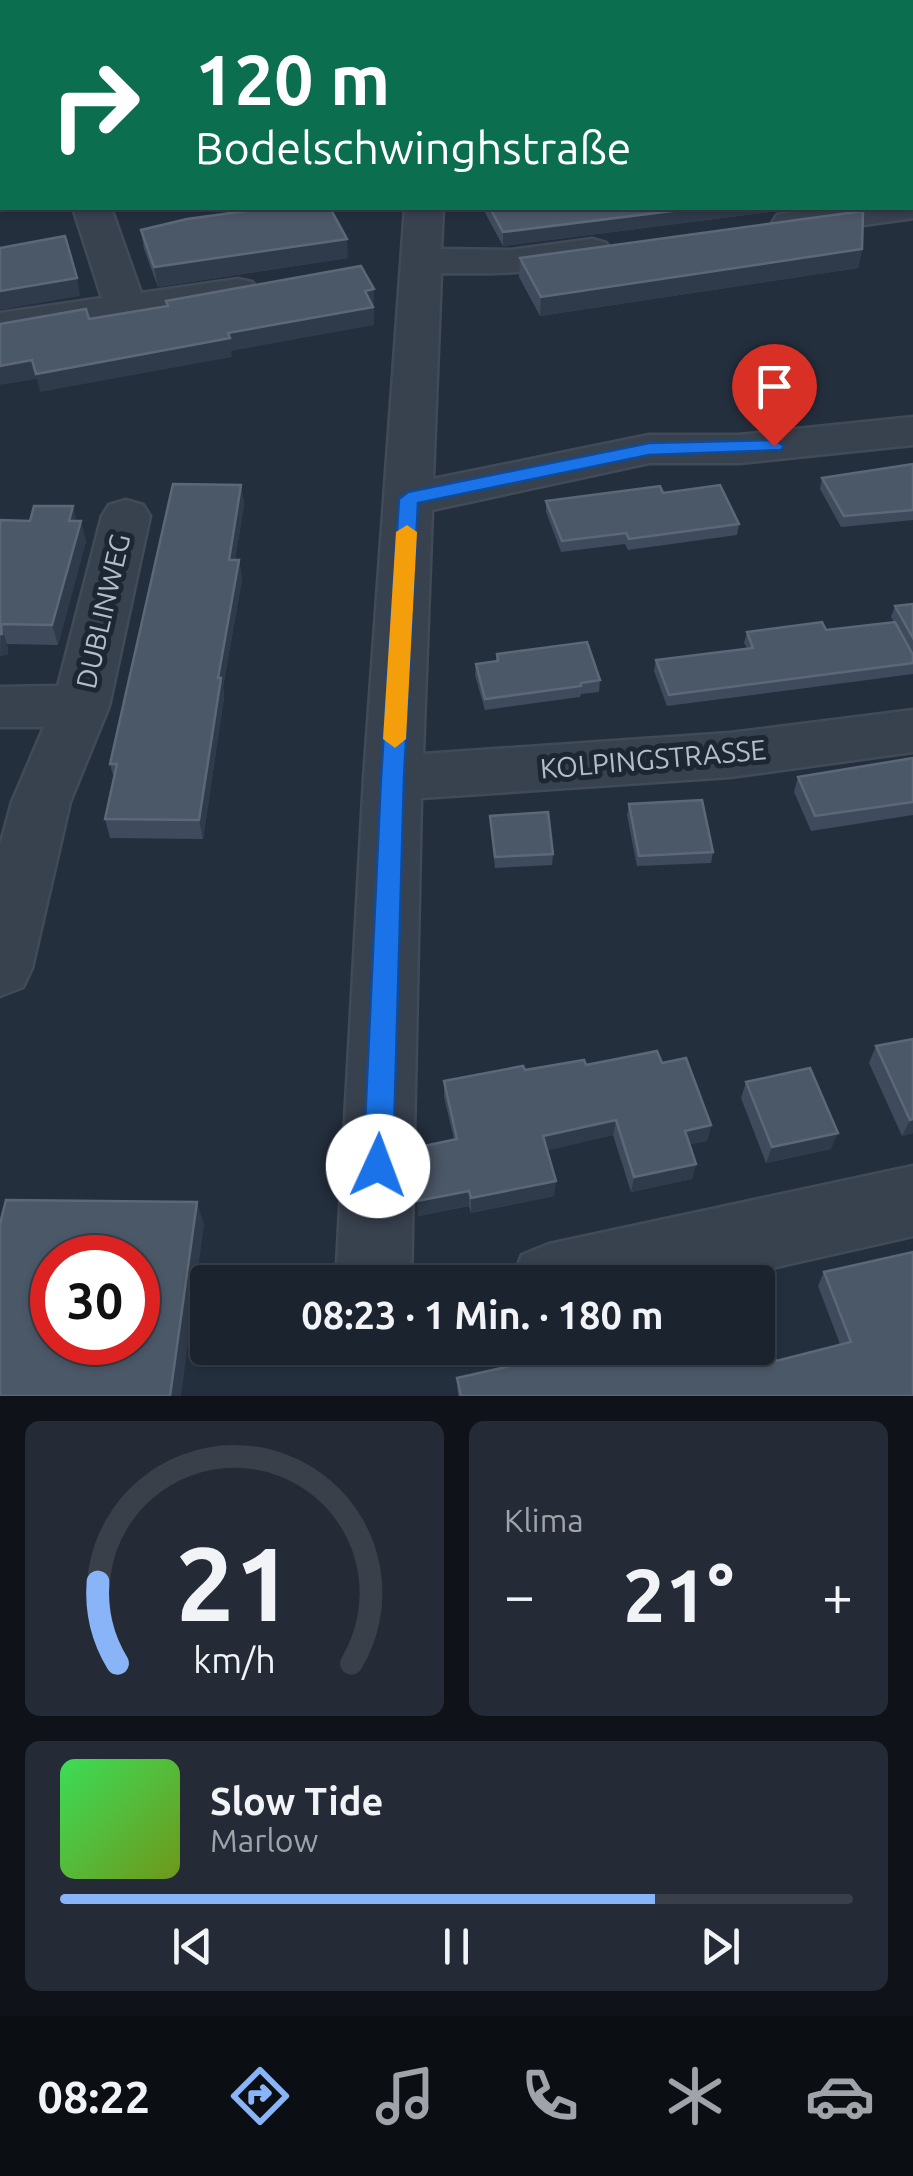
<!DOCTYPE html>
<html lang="de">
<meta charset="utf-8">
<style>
body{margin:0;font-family:Ubuntu,sans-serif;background:#242b36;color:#f1f3f6;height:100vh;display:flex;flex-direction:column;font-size:38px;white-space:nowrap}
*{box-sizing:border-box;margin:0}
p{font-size:32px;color:#a0a4aa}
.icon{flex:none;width:55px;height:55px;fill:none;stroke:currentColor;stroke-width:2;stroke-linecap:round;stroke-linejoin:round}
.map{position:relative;height:1396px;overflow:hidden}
.details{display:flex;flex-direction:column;gap:25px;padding:25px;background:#0f1319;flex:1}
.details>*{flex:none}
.hud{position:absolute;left:0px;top:0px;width:915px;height:210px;box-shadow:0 2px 8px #0004,0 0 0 2px #39404a;background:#0b6e4f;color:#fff;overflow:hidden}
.speed{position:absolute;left:30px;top:1235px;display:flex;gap:20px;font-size:50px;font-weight:700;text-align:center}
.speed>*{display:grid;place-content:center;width:130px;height:130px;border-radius:50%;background:#1b232e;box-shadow:0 2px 8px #0004,0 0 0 2px #39404a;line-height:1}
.speed .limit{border:15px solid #d22;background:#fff;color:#111}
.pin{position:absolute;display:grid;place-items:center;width:85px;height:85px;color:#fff;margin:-102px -42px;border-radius:50% 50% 50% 0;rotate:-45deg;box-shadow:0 0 10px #0007}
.pin .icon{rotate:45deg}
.me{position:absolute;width:110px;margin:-55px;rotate:2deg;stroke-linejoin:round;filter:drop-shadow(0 0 8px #0008)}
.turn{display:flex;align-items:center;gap:35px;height:210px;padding:0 30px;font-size:45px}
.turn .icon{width:130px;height:130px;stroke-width:2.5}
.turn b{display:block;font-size:70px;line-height:85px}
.big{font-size:75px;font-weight:700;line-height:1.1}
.details .widget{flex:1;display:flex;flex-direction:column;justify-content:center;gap:15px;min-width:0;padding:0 35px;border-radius:15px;background:#242b36}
.details .dial{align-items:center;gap:0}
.dial svg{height:260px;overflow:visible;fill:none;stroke:#39404a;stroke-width:7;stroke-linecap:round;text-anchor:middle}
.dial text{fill:#f1f3f6;stroke:none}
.song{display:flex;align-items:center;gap:30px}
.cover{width:120px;height:120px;border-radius:15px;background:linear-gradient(135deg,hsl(130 70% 55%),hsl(80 70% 35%))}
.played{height:10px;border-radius:5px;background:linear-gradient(90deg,#8ab4f8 75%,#39404a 75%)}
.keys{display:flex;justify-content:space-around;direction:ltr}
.heat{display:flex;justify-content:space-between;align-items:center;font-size:55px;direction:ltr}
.details .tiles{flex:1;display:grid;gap:25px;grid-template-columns:1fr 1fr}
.widget:last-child{grid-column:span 2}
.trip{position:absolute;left:190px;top:1265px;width:585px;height:100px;border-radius:10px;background:#1b232e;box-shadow:0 2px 8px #0004,0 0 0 2px #39404a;font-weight:700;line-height:100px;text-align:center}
.dock{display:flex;height:160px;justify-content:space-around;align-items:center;background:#0b0e12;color:#a0a4aa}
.dock .icon{width:70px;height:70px}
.dock .on{color:#8ab4f8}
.dock b{font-size:45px;color:#f1f3f6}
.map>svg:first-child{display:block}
</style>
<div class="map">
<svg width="913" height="1396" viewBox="0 0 913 1396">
<rect width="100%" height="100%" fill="#242f3e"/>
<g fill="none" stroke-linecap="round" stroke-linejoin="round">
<g stroke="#414a57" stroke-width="5">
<g id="minor">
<polygon points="913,198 913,218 907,219 791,235 777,231 772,223 777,215 822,208 912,208"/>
<polygon points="73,208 111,208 141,293 238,279 252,282 258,291 252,300 238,303 0,339 0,313 102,298"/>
<path d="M 405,208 L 443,208 L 441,249 L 511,250 L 592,239 L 606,243 L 612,251 L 606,259 C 552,273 496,274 441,273 L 433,479 L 649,435 L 739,435 L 913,417 L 913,445 L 739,463 L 649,463 L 432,510 L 423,754 L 730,733 L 913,710 L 913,752 L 730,777 L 421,798 L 411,1282 L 336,1282 L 364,778 Z"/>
<polygon points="126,500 143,505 150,516 109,706 70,802 32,968 23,987 0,996 0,846 12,802 44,727 0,727 0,687 58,686 102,516 109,505"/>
<polygon points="913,1166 913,1236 710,1282 511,1282 522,1255 549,1244"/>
</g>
</g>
<use href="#minor" fill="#38414e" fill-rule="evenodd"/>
</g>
<g fill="#3f4b5c">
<polygon points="484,208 801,208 503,246 484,211"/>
<polygon points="141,230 348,258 158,287 144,249"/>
<polygon points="862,249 858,268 540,316 519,277 520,258"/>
<polygon points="913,464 913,520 841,527 820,489 822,478"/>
<polygon points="241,485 244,504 235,560 239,560 242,579 223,687 224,697 203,839 110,838 105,819 114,779 110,764"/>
<polygon points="663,493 739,524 737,535 628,550 625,544 561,552 546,512 546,501"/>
<polygon points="73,506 76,521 86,541 58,645 7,644 8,654 0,656 0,525 30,521"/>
<polygon points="913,604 913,674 667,706 654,671 656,660 747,648 744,643 747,632 826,630 894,622 891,617 895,606"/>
<polygon points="497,654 600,680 599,692 581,694 580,697 485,710 475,675 476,664 496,661"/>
<polygon points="913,758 913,815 811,831 794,792 798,777"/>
<polygon points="629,804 713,852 711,863 637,866 627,815"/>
<polygon points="490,816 553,854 552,865 495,868"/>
<polygon points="913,1039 913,1133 902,1136 869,1063 876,1046"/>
<polygon points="662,1063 711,1125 707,1141 690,1144 696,1164 692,1179 631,1192 613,1135 547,1150 554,1196 471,1213 469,1206 418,1216 454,1139 444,1097 444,1081 525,1070 586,1065"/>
<polygon points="746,1082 831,1149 766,1163 741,1098"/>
<polygon points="824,1272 913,1396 458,1396 457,1378 776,1361 840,1344 818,1286"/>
</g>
<g fill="#2f3b4b">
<polygon points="696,208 801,208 503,246 503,232"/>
<polygon points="347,239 348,258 158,287 154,267"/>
<polygon points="862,249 858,268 540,316 541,297"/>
<polygon points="77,278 80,296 0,310 0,291"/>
<polygon points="374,289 374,325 231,351 232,357 40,392 36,374 228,333"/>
<polygon points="32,360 37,379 0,385 0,366"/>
<polygon points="241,485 244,504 232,579 229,560"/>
<polygon points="73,506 78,526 69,521"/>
<polygon points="81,521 86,541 58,645 52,625"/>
<polygon points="239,560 242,579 223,687 224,697 203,839 199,820 218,678"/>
<polygon points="1,624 7,644 8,654 0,656"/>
<polygon points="913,1119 913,1133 902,1136 910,1120"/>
<polygon points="616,1120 613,1135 542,1152 543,1136"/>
<polygon points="711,1125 707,1141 682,1146 685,1131"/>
<polygon points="838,1133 831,1149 766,1163 772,1147"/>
<polygon points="696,1164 692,1179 631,1192 634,1177"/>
<polygon points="556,1181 554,1196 471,1213 471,1198"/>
<polygon points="469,1191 469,1206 418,1216 417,1201"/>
<polygon points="197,1202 204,1225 181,1396 170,1396"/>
</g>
<g fill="#4b5868" stroke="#5c6777" stroke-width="2.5" fill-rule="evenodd">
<polygon points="332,0 544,0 545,2 333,2"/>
<polygon points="656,0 913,0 913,19 912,2 648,2 648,1"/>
<polygon points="913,43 913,168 912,168 912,43"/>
<polygon points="0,79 2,79 2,113 0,112"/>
<polygon points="2,135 2,174 0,174 0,137"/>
<polygon points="268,208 330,208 347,239 154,267 141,230 187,219"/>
<polygon points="490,208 696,208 503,232"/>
<polygon points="863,211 862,249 541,297 520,258"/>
<polygon points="65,236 77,278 0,291 0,248"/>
<polygon points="361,266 374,289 365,291 373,307 228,333 230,338 36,374 32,360 0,366 0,324 86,309 89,319 168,306 166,301"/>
<polygon points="913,464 913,510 844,516 822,478"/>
<polygon points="173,484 241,485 229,560 239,560 218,678 221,678 199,820 105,819 117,764 110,764"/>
<polygon points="720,485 739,524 629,539 626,533 562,541 546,501 660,486 663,493"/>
<polygon points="34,506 73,506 69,521 81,521 52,625 1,624 2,634 0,634 0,525 1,520 30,521"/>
<polygon points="913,604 913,638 895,606"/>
<polygon points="822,622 826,630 895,622 913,655 913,663 669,695 656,660 753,648 747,632"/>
<polygon points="587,642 600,680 581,683 581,686 485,699 476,664 498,661 497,654"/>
<polygon points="913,758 913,802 815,816 798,777"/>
<polygon points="702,800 713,852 639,856 629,804"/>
<polygon points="548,812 553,854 495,857 490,816"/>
<polygon points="913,1039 913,1119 910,1120 876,1046"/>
<polygon points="657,1051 662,1063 686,1058 711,1125 685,1131 696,1164 634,1177 616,1120 543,1136 556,1181 471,1198 469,1191 417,1201 419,1147 457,1139 444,1081 523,1066 525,1070 584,1060 586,1065"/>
<polygon points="810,1068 838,1133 772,1147 746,1082"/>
<path d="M 6,1200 L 197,1202 L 170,1396 L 0,1396 L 0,1224 ZM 52,1258 L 138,1258 L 138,1342 L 52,1342 Z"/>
<polygon points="913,1252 913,1396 461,1396 457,1378 591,1348 758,1348 758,1311 776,1361 851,1342 824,1272"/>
</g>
<polygon fill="#1a73e8" stroke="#114b97" stroke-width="2.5" points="774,440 784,446 781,450 649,455 418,503 404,778 393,1166 388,1176 378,1180 368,1176 363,1166 381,778 399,499 408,492 649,443"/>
<polygon fill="#f59e0b" points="407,525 417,532 406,739 395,748 383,739 396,532"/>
<g text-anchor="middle" stroke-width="10" stroke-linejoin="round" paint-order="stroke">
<g font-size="28" fill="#b4bcc9" stroke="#1d2633">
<text transform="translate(103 611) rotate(-77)" y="10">DUBLINWEG</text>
<text transform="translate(653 759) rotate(-5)" y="10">KOLPINGSTRASSE</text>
</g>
</g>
</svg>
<div class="speed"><div class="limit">30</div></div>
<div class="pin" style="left:774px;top:446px;background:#d93025"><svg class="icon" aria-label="arrive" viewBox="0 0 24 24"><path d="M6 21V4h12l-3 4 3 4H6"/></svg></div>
<svg class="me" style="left:378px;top:1166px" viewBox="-20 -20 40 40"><circle r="19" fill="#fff"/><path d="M0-13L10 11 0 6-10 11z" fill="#1a73e8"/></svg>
<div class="trip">08:23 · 1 Min. · 180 m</div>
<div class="hud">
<div class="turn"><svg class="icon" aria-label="right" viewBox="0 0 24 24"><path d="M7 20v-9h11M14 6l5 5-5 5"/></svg><div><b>120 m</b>Bodelschwinghstraße</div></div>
</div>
</div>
<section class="details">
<div class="tiles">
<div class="widget dial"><svg viewBox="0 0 100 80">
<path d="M14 69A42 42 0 1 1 86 69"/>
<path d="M14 69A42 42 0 0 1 8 44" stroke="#8ab4f8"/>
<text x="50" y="56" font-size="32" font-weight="700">21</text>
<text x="50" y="72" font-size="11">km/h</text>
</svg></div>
<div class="widget"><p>Klima</p>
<div class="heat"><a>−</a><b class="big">21°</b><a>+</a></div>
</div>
<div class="widget">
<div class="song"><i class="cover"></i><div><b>Slow Tide</b><p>Marlow</p></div></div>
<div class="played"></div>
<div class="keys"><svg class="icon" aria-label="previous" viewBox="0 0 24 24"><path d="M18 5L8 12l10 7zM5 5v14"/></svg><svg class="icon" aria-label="pause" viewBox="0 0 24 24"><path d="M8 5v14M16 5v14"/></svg><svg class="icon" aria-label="next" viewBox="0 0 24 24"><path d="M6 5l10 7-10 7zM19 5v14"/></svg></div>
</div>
</div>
</section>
<nav class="dock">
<b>08:22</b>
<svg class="icon on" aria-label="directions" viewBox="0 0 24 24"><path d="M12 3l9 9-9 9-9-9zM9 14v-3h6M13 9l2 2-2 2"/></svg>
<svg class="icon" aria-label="music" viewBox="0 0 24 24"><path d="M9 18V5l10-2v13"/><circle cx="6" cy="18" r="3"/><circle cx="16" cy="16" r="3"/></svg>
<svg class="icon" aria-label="phone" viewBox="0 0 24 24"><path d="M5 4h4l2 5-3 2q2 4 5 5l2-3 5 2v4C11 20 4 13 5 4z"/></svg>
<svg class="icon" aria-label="climate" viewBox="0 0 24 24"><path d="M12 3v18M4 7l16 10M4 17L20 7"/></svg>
<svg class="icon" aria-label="car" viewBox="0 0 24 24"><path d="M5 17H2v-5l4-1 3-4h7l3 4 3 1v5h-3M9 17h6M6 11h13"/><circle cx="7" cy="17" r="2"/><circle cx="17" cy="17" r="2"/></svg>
</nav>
